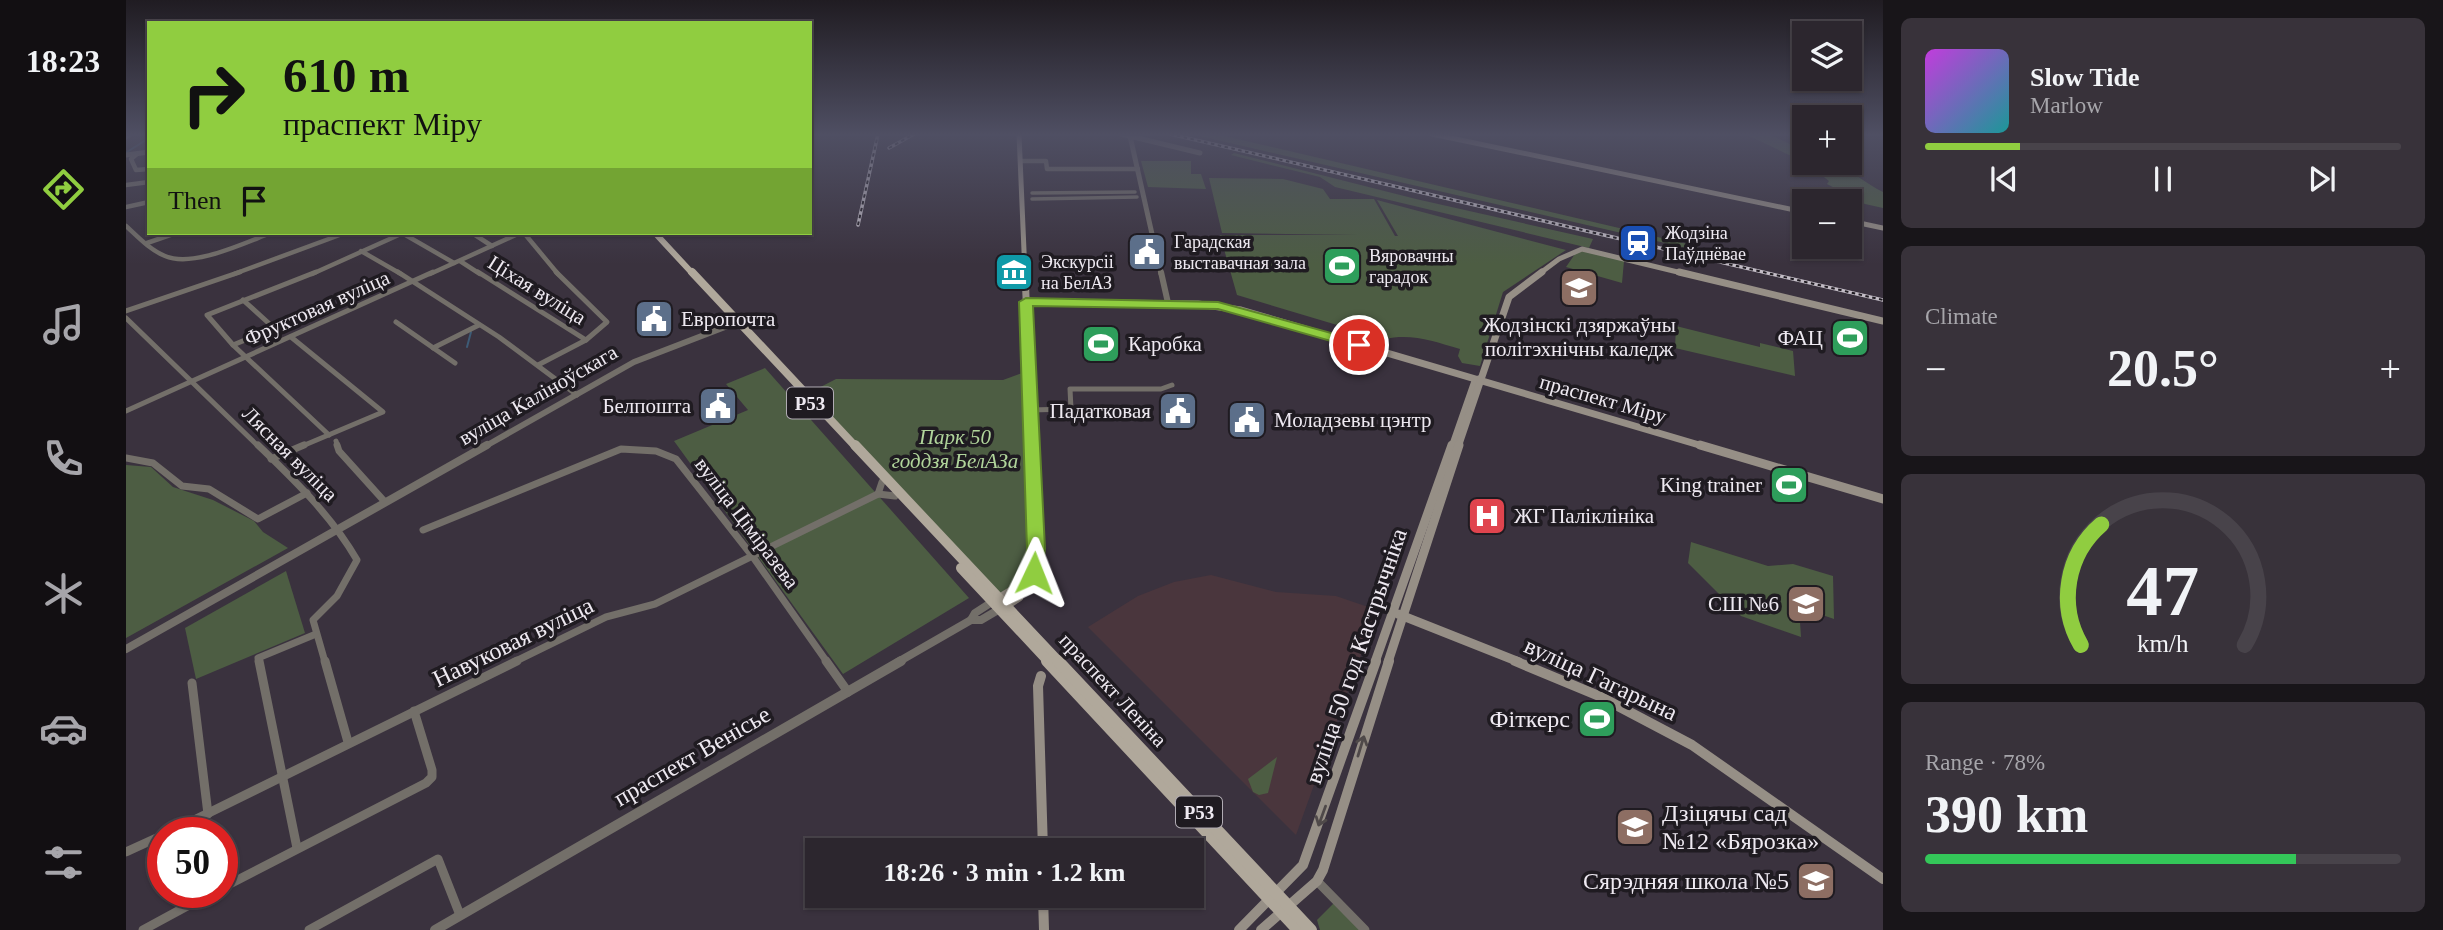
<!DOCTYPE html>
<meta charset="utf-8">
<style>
body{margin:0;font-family:Georgia,serif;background:#38323a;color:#f1f3f6;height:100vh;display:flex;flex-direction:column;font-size:26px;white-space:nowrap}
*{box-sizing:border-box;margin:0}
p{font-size:23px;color:#a6a5aa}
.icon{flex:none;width:38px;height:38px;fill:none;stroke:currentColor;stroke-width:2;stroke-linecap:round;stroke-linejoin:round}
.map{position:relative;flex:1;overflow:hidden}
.panel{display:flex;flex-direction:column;gap:18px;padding:18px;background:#181519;width:560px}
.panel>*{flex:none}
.banner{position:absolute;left:21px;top:21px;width:665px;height:214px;border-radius:0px;box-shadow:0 2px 5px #0004,0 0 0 2px #48434a;background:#90cd40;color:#111;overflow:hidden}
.tools{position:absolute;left:1666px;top:21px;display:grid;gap:14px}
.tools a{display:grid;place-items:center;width:70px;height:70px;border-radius:0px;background:#2c262e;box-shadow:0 2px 5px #0004,0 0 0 2px #48434a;font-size:35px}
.speed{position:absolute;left:21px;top:817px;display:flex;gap:14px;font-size:35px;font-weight:700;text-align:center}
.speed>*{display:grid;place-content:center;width:91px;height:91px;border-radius:50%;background:#2c262e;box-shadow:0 2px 5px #0004,0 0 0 2px #48434a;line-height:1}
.speed .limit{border:10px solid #d22;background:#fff;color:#111}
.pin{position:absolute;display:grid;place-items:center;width:60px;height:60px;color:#fff;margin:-30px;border:4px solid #fff;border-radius:50%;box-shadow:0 2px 7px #0007}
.me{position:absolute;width:77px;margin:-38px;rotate:2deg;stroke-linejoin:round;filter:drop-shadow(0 0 5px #0008)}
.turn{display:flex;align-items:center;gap:24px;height:147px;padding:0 21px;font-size:32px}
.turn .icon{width:91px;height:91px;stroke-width:2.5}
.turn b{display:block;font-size:49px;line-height:60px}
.then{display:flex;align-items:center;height:66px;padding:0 21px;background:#0003;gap:14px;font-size:26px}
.big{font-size:52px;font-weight:700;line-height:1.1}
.panel .widget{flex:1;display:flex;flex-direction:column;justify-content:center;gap:10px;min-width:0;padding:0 24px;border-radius:10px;background:#38323a}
.panel .dial{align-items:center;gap:0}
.dial svg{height:182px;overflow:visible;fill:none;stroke:#48434a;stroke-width:7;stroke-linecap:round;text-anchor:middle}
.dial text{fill:#f1f3f6;stroke:none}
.song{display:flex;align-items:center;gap:21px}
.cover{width:84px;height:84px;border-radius:10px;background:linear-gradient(135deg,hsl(290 70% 55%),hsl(180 70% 35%))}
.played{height:7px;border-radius:4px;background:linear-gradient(90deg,#90cd40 20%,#48434a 20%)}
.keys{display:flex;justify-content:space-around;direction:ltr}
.heat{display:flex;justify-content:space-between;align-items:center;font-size:38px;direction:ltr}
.charge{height:10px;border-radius:5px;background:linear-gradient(90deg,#34c759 78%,#48434a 0)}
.trip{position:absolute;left:679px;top:838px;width:399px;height:70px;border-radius:0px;background:#2c262e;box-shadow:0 2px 5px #0004,0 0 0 2px #48434a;font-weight:700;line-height:70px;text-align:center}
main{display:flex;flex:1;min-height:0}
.menu{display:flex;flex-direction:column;width:126px;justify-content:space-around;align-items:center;background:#120f12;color:#a6a5aa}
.menu .icon{width:49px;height:49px}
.menu .active{color:#90cd40}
.menu b{font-size:32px;color:#f1f3f6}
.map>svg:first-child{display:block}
</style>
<main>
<nav class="menu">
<b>18:23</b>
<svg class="icon active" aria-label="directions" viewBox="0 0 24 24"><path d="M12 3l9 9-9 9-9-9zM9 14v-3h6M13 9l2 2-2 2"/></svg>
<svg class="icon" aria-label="music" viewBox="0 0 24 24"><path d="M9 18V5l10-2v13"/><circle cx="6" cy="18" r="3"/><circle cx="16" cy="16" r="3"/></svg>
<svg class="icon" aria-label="phone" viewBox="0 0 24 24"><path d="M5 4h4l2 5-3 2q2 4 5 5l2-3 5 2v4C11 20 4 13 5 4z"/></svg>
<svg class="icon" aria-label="climate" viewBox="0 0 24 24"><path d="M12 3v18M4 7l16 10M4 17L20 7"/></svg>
<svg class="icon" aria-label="car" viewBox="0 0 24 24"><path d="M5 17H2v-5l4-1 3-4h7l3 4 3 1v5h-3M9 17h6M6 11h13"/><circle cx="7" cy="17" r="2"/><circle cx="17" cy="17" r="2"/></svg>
<svg class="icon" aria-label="filters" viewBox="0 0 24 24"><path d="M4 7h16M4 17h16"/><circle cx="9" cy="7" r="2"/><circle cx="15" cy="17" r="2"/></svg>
</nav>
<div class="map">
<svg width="1757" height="930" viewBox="0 0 1757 930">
<rect width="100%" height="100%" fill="#3a323e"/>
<polygon fill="#4a363d" points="1085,575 1150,592 1210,596 1251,610 1170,835 962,627 1012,596 1048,582"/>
<g fill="#4d5d43">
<polygon points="1065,134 1090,134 1570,246 1578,252"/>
<polygon points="1619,134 1643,134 1678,151 1678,162"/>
<polygon points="1108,153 1290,199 1467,239 1463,248 1209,187 1194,177 1105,155"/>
<polygon points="1015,161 1065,161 1065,174 1075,174 1080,189 1022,187"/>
<path d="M 1680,163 C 1689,163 1700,161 1708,164 C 1726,170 1740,184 1757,192 L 1757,208 L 1739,204 L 1701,184 L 1703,181 Z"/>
<path d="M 1083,178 L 1157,179 L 1197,189 L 1204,199 L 1248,199 L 1269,236 L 1272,236 L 1251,200 L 1440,250 L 1377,292 L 1354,366 L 1336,363 L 1332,356 L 1334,349 C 1307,341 1286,333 1258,339 L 1111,295 L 1094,235 L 1231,235 L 1096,233 Z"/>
<polygon points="1461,250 1498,261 1496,283 1440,267 1451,251"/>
<polygon points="1550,326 1634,347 1634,343 1667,351 1669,376 1549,348"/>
<polygon points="639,368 843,598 717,674 548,441 622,410 600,384"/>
<path d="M 896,373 L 902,563 C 897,579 891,590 873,593 L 681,394 L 710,379 L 877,380 Z"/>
<polygon points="0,465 25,467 47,487 87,500 128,521 137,532 162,548 0,638"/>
<polygon points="1565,542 1642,566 1667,564 1707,576 1708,619 1673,607 1675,637 1615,616 1562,563"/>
<polygon points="160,571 179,633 70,679 59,628"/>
<polygon points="1151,757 1142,793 1133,795 1127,792 1122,779"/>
<polygon points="1208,903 1235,930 1194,930 1191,920"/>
</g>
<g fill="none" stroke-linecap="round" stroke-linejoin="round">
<g stroke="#3d5b76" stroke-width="2">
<polyline points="1,152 23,138"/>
<polyline points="341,347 345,332"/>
</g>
<g stroke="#736f69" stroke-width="3.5">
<polyline points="906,193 1009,192"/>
<polyline points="906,199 1011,197"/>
</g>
<g stroke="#736f69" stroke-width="4.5">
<polyline points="0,137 5,134"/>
<polyline points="11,154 5,159 10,170 23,169"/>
<polyline points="894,161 920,161 921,169 1012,169"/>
<polyline points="0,185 23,182"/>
<polyline points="0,207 23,202"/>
<path d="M 0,226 C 12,237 24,250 39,256 C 67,268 118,243 145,233"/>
<polyline points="276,233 328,263"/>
<polyline points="346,233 366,246"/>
<polyline points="398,233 432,274"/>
<polyline points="21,243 50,233"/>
<polyline points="235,251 275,274"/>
<polyline points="334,261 354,274"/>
<polyline points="108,274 219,233"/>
<polyline points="186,274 277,233"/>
<polyline points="304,274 394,233"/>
</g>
<g stroke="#736f69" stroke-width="5">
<polyline points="190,272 81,315 107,345 203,435"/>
<polyline points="272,272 373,337 451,395"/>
<polyline points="352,272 460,340 412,365"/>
<polyline points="430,272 481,322 460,340"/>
<polyline points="0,311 114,272"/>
<polyline points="0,318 133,447"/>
<polyline points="270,322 329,363"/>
<polyline points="165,337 257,412 174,447"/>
<polyline points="107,345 148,328 117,300"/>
<polyline points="307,348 353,325"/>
<polyline points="904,410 945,409 944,389 1035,389 1046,385"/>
<polyline points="0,411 307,272"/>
<polyline points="210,441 212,447"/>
</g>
<g stroke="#736f69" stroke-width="7">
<path d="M 132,445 C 169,481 205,515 231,560 L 211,596 L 187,620 L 199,662"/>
<polyline points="211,445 213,451 259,502"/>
<polyline points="0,458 27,463 56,486 83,489 132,519 181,493"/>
<polyline points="145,459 178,445"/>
<polyline points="752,494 756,482"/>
<polyline points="297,530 495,449 530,451 550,459 627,557 701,662"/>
<polyline points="133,662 132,658 190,634"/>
<polyline points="388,662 480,617 529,604 752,494 769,496"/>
</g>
<g stroke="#736f69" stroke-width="9">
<polyline points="133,661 171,848"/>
<polyline points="199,661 222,742"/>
<polyline points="700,661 722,692"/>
<polyline points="66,683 82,814"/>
<polyline points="42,833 391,661"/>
<polyline points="0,852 37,835"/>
<polyline points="1191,881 1239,930"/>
<polyline points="96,888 300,783 306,777 306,770 288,711"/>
<polyline points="17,930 87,892"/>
<polyline points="183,930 312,859 334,915"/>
</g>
<g stroke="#736f69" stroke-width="5">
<polyline points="995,134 1074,153"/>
<polyline points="1004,136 1035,274"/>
<polyline points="0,155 23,152"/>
</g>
<g stroke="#736f69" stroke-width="6">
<polyline points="1035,272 1042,303"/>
<polyline points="358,447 508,362 612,322"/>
</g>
<g stroke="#736f69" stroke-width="8">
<polyline points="845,620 855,620 872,610"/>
<polyline points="0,649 361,445"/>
<polyline points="772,662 845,620 849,613 866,602"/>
</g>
<polyline stroke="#736f69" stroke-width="10" points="309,930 775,661"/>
<g stroke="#968f86" stroke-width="5">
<polyline points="893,134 899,274"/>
<polyline points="1306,134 1678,212"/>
<polyline points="1724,221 1757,228"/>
<polyline points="1413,274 1433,259 1456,249 1560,274"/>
</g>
<g stroke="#968f86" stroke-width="7">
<polyline points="899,272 906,447"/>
<polyline points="1553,272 1757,321"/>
<polyline points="900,302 1072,304 1115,310 1580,447"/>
<polyline points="1326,447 1349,381 1353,379"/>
<polyline points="1332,447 1383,297 1416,272"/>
</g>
<g stroke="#968f86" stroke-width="9">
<polyline points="1574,445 1757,499"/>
<polyline points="869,601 887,590 894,590"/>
<polyline points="876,608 893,597 894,590 907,580 910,549 906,445"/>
<polyline points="1272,614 1393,662"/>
<polyline points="1249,662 1326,445"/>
<polyline points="1262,662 1333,445"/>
</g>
<g stroke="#968f86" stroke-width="10">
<polyline points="1389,661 1473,696 1566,745 1757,879"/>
<polyline points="915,676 912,686 917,850"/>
<polyline points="917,896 918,930"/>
<polyline points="1113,930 1177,865 1250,661"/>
<polyline points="1135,930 1191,881 1197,870 1263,661"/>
</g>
<polyline stroke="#b0a89b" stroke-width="6" points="529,233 567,274"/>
<polyline stroke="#b0a89b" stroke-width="8" points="566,272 730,447"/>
<g stroke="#b0a89b" stroke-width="10">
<polyline points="729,445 933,662"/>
<polyline points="835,568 923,662"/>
</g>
<g stroke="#b0a89b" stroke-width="12">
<polyline points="921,661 1172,930"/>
<polyline points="932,661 1185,930"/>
</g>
<g stroke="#c3bdc6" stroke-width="3.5">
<g id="rail">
<polyline points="1044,134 1757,300"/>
<polyline points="763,148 788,134"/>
<polyline points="732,225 752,134"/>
</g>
</g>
<use href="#rail" stroke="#1f1b21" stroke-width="2" stroke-dasharray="3.5" stroke-linecap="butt"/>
</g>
<defs><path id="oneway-shaft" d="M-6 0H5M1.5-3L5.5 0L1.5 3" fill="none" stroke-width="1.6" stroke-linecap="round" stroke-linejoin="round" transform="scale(1.75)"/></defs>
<g stroke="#4f4949">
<use href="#oneway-shaft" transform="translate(1235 746) rotate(-73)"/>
<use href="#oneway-shaft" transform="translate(1196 816) rotate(110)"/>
</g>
<linearGradient id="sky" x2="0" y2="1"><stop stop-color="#201c22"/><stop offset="0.51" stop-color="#4f4f63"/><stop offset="1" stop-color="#4f4f63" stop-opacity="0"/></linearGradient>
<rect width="1757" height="264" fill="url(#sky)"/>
<polygon fill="#90cd40" stroke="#5e852a" stroke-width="2" points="900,298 1092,302 1238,342 1240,345 1233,349 1092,309 907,306 919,549 915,578 902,578 899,573 901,549 893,302"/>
<defs>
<g id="station-square" transform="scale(2.0125)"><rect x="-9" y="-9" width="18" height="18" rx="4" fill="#1a4fb4" stroke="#1f1b21"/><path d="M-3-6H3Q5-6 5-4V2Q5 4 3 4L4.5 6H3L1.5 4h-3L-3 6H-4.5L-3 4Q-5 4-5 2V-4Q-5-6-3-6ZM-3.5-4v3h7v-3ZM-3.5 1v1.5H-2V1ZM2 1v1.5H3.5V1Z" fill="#fff"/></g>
<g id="civic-square" transform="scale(2.0125)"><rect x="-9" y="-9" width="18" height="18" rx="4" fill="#5c6f8a" stroke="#1f1b21"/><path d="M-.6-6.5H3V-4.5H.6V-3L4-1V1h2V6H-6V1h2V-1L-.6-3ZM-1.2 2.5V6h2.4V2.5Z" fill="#fff"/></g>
<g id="stadium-square" transform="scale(2.0125)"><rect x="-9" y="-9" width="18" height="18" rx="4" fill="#2e9e5b" stroke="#1f1b21"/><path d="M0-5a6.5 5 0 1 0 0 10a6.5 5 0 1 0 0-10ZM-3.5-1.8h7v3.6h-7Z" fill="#fff"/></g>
<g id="museum-square" transform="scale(2.0125)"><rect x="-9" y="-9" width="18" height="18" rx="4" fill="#0f9aa8" stroke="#1f1b21"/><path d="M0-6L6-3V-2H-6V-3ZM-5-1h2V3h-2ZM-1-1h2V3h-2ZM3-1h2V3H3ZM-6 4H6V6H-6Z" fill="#fff"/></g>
<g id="university-square" transform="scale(2.0125)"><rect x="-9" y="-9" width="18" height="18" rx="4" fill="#8d6e63" stroke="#1f1b21"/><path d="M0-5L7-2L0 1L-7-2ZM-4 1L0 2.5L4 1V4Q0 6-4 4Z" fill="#fff"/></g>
<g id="hospital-square" transform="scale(2.0125)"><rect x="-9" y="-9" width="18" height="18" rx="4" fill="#e0444e" stroke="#1f1b21"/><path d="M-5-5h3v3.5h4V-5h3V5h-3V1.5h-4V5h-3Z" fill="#fff"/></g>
<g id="school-square" transform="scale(2.0125)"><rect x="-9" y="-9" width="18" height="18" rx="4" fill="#8d6e63" stroke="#1f1b21"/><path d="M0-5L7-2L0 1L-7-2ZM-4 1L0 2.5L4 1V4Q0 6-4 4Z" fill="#fff"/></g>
</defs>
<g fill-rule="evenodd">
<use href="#station-square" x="1512" y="243"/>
<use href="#civic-square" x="1021" y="252"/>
<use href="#stadium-square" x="1216" y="266"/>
<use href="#museum-square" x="888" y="272"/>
<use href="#university-square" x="1453" y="288"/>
<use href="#civic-square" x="528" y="319"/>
<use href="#stadium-square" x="1724" y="338"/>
<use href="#stadium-square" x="975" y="344"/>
<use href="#civic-square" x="592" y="406"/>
<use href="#civic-square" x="1052" y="411"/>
<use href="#civic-square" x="1121" y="420"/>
<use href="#stadium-square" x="1663" y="485"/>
<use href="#hospital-square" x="1361" y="516"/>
<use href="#school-square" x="1680" y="604"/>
<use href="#stadium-square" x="1471" y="719"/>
<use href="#school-square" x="1509" y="827"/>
<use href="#school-square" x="1690" y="881"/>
</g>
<g text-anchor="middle" stroke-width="7" stroke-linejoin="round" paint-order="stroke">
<g font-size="18" fill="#eee9f1" stroke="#1f1b21" text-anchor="start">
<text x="1539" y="239">Жодзіна<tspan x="1539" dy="21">Паўднёвае</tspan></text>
<text x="1048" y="248">Гарадская<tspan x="1048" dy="21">выставачная зала</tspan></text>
<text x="1243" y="262">Вяровачны<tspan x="1243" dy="21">гарадок</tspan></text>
<text x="915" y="268">Экскурсіі<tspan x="915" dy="21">на БелАЗ</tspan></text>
</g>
<g fill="#1f1b21" stroke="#b0abb3" stroke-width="2">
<rect x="661" y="387.5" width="46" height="31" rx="5"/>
<rect x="1050" y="796.5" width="46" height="31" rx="5"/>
</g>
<g font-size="19" font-weight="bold" fill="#eee9f1">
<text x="684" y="410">Р53</text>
<text x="1073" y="819">Р53</text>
</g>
<g font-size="21" fill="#eee9f1" stroke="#1f1b21">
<text transform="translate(411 290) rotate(32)" y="7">Ціхая вуліца</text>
<text transform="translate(191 308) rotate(-24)" y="7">Фруктовая вуліца</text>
<text transform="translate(412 395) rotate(-30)" y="7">вуліца Каліноўскага</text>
<text transform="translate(1477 399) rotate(16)" y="7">праспект Міру</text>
<text transform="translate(164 454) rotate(45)" y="7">Лясная вуліца</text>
<text transform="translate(621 523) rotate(53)" y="7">вуліца Ціміразева</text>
<text transform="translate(987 690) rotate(47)" y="7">праспект Леніна</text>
</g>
<g font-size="21" fill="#eee9f1" stroke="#1f1b21" text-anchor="end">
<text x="555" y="326" text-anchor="start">Европочта</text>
<text x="1453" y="332" text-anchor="middle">Жодзінскі дзяржаўны<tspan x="1453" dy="24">політэхнічны каледж</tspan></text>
<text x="1697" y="345">ФАЦ</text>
<text x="1002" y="351" text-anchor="start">Каробка</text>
<text x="565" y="413">Белпошта</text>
<text x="1025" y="418">Падатковая</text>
<text x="1148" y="427" text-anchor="start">Моладзевы цэнтр</text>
<text x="1636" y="492">King trainer</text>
<text x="1388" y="523" text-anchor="start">ЖГ Паліклініка</text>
<text x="1653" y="611">СШ №6</text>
</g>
<g font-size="21" font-style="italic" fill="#b1d59b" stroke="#1f1b21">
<text x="829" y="444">Парк 50<tspan x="829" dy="24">годдзя БелАЗа</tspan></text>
</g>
<g font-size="24" fill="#eee9f1" stroke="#1f1b21">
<text transform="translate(387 642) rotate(-26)" y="8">Навуковая вуліца</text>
<text transform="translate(1230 656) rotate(-71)" y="8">вуліца 50 год Кастрычніка</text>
<text transform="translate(1475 679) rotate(25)" y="8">вуліца Гагарына</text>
<text transform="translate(566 756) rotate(-30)" y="8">праспект Венісье</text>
</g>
<g font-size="24" fill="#eee9f1" stroke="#1f1b21" text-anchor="end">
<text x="1444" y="727">Фіткерс</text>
<text x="1536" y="821" text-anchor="start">Дзіцячы сад<tspan x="1536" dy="28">№12 «Бярозка»</tspan></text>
<text x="1663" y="889">Сярэдняя школа №5</text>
</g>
</g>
</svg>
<div class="tools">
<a><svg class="icon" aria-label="layers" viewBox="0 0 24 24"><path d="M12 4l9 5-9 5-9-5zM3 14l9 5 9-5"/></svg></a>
<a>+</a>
<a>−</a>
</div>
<div class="speed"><div class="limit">50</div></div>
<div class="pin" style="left:1233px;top:345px;background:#d93025"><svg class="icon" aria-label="arrive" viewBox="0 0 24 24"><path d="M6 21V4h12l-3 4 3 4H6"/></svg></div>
<svg class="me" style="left:908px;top:573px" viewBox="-20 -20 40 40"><path d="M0-17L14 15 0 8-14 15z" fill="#90cd40" stroke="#fff" stroke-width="4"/></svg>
<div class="trip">18:26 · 3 min · 1.2 km</div>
<div class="banner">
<div class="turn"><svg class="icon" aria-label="right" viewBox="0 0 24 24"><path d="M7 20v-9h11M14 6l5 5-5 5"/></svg><div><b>610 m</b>праспект Міру</div></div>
<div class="then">Then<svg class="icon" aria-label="arrive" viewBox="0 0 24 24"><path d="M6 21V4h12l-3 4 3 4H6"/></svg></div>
</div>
</div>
<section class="panel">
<div class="widget">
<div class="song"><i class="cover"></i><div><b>Slow Tide</b><p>Marlow</p></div></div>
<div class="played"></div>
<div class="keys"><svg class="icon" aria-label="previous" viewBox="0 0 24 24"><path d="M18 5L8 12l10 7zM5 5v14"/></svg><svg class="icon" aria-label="pause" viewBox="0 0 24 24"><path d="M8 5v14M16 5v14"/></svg><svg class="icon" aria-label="next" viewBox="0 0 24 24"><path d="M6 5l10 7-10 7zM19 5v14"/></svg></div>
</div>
<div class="widget"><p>Climate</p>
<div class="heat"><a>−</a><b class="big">20.5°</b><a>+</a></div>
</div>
<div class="widget dial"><svg viewBox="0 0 100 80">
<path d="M14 69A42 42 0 1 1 86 69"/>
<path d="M14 69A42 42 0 0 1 23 16" stroke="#90cd40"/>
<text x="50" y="56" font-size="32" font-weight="700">47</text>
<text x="50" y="72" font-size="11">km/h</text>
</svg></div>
<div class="widget"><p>Range · 78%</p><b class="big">390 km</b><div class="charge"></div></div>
</section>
</main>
